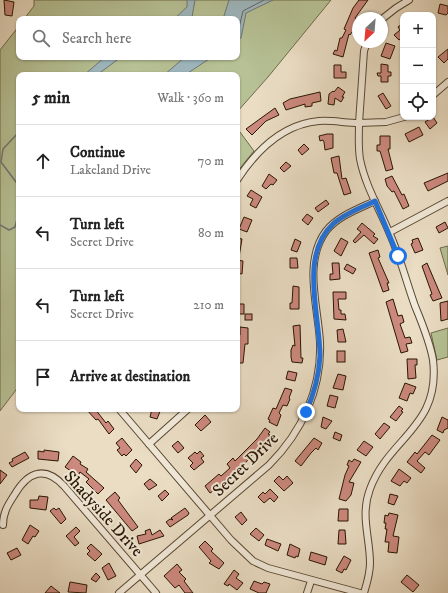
<!DOCTYPE html>
<html lang="en">
<head>
<meta charset="utf-8">
<style>
  :root { --surface:#fff; --page:#f6f6f6; --text:#222; --muted:#767676; --line:#e0e0e0 }
  body { margin:0; font-family:"IM FELL DW Pica",serif; background:var(--page); color:var(--text) }
  .controls { position:absolute; right:12px; top:12px; display:grid; overflow:hidden; border-radius:8px; box-shadow:0 1px 3px #0004 }
  .controls button { width:36px; height:36px; display:grid; place-items:center; padding:0; border:0; border-bottom:1px solid var(--line); background:var(--surface); color:var(--text); font:20px sans-serif }
  .compass { position:absolute; left:352px; top:12px; width:36px; height:36px; border-radius:50%; background:var(--surface); box-shadow:0 1px 3px #0004; rotate:206deg }
  .stop { position:absolute; width:12px; height:12px; margin:-9px; border:3px solid #1a73e8; border-radius:50%; background:#fff }
  .stop.end { background:#1a73e8; border-color:#fff; box-shadow:0 1px 4px #0008 }
  .list { margin:0; padding:0; list-style:none }
  h2 { display:flex; justify-content:space-between; align-items:center; height:52px; margin:0; padding:0 16px; font-size:17px }
  h2 small { font-size:13px; font-weight:400; color:var(--muted) }
  .list li { display:grid; grid-template-columns:26px 1fr auto; gap:12px; align-items:center; box-sizing:border-box; height:72px; padding:0 16px; border-top:1px solid var(--line) }
  .list b { display:block; font-size:15px; white-space:nowrap }
  .list p { margin:0; font-size:13px; white-space:nowrap; color:var(--muted) }
  .list em { font-size:13px; font-style:normal; color:var(--muted) }
  .icon { flex:none; width:22px; height:22px; fill:none; stroke:currentColor; stroke-width:2; stroke-linecap:round; stroke-linejoin:round }
  .map { position:relative; flex:none; width:448px; height:593px; overflow:hidden }
  .search { position:absolute; background:var(--surface); box-shadow:0 1px 3px #0004; left:16px; top:16px; width:224px; height:44px; display:flex; align-items:center; gap:10px; box-sizing:border-box; padding:0 14px; border-radius:8px; color:var(--muted); font-size:15px }
  .panel { position:absolute; background:var(--surface); box-shadow:0 1px 3px #0004; left:16px; top:72px; width:224px; height:340px; border-radius:8px }
  .map>svg:first-child { display:block }
  .green { fill:#b6c195; stroke:#6f6b4a }
  .water { fill:#9eb8c0; stroke:#6f7773 }
  .lines { fill:none; stroke-linecap:round; stroke-linejoin:round }
  .shore { stroke:#636660; stroke-width:1 }
  .stream { stroke:#6f7773; stroke-width:1.5 }
  .building { fill:#cc897e; stroke:#281500 }
  .street-casing { stroke:#584731; stroke-width:8 }
  .street { stroke:#f1e9d9; stroke-width:6 }
  .route { stroke:#1a73e8; stroke-width:5 }
  .labels { text-anchor:middle; stroke-width:4; stroke-linejoin:round; paint-order:stroke }
  .street-label { font-size:17px; fill:#281500; stroke:#f1e9d9 }
</style>
</head>
<body>
<div class="map">
<svg width="448" height="593" viewBox="0 0 448 593">
  <rect width="100%" height="100%" fill="#eaddc4"/>
  <filter id="stains"><feTurbulence type="fractalNoise" baseFrequency=".005" numOctaves="4"/><feColorMatrix values="0 0 0 0 .2 0 0 0 0 .09 0 0 0 0 .02 0 0 0 .5 -.17"/></filter>
  <radialGradient id="worn" r=".72"><stop offset=".6" stop-color="#630" stop-opacity="0"/><stop offset="1" stop-color="#630" stop-opacity=".3"/></radialGradient>
  <!-- green -->
  <g class="green">
    <path d="M34,0H331L268,77L237,112V75H19V386L0,411V50L19,26V57H237V19H24L34,6Z"/>
    <path d="M237,128L254,151L237,172Z"/>
    <path d="M448,246V275L440,248Z"/>
    <path d="M448,328V357L437,360L431,333Z"/>
  </g>
  <!-- water -->
  <g class="water">
    <path d="M187,0H195L192,17L190,19H174L187,7Z"/>
    <path d="M229,0H273L246,13L241,38L237,40V19H223Z"/>
    <path d="M105,57H121L97,75H84Z"/>
    <path d="M185,57H212L185,75H164Z"/>
  </g>
  <g class="lines">
    <!-- shore -->
    <path class="shore" d="M237,36L243,11L264,0"/>
    <!-- stream -->
    <g class="stream">
      <path d="M19,132L3,149L1,162L19,186"/>
      <path d="M0,225L9,230L15,227L19,212"/>
    </g>
  </g>
  <!-- building -->
  <g class="building">
    <path d="M4,0L14,2L12,16L5,15Z"/>
    <path d="M359,0H368L355,18L357,19L354,25L358,27L355,33L352,32L350,35L349,34L343,57L333,54L335,50L337,51L340,38H342L346,30L344,29L353,8Z"/>
    <path d="M440,4L448,6V13L446,15L438,13Z"/>
    <path d="M403,23V37L399,40L394,35L400,30L398,27Z"/>
    <path d="M386,43L395,46L390,59L381,56Z"/>
    <path d="M448,49V59L444,63L438,57Z"/>
    <path d="M381,64L388,65V72H391V76H388V82H381V76H378L377,73H381Z"/>
    <path d="M334,65H341V72H346V78H334Z"/>
    <path d="M338,87L345,92L342,97H344L341,102L335,98L334,105L328,104L329,94L333,91L334,92Z"/>
    <path d="M320,92L321,101L312,103V106L305,107V104L286,110L283,103L290,99Z"/>
    <path d="M383,93L391,106L386,109L378,96Z"/>
    <path d="M275,108L279,115L266,121L252,135L246,129Z"/>
    <path d="M433,117L437,123L430,129L425,122Z"/>
    <path d="M419,127L423,135L409,142L405,134Z"/>
    <path d="M327,134H333V148L325,150L324,142L323,140L320,141L319,136Z"/>
    <path d="M380,136H390V149H388L393,169L386,171L380,151H377V145H380Z"/>
    <path d="M304,144L309,149L302,155L298,150Z"/>
    <path d="M339,156L342,179L346,178L351,193L344,195L337,173H334L331,158Z"/>
    <path d="M286,162L291,166L284,172L280,168Z"/>
    <path d="M448,173V181L428,191L424,183Z"/>
    <path d="M269,174L277,180L273,185L271,184L266,189L262,186Z"/>
    <path d="M392,176L402,195L404,194L409,206L403,209L394,191L392,192L387,186L385,179Z"/>
    <path d="M251,190L262,197L256,208L250,205L253,199L247,196Z"/>
    <path d="M326,200L329,204L318,212L315,208Z"/>
    <path d="M307,214L313,218L308,225L302,220Z"/>
    <path d="M244,217L252,220L247,232L239,229Z"/>
    <path d="M445,222L448,228L439,233L436,227Z"/>
    <path d="M362,223L375,234L373,236L378,239L374,244L364,235L355,243L353,241L361,232L357,229Z"/>
    <path d="M237,238L242,239L239,257L237,256Z"/>
    <path d="M341,238L348,242L341,256L334,251Z"/>
    <path d="M418,238L423,250L415,253L411,244L413,243L412,240Z"/>
    <path d="M295,239L301,242L297,252L291,250Z"/>
    <path d="M378,250L380,257L378,258L389,283H387L389,290L383,292L369,253Z"/>
    <path d="M290,258H297L298,268H290Z"/>
    <path d="M237,260L243,261L242,274L237,273Z"/>
    <path d="M332,263H339L340,279L330,280V274H333Z"/>
    <path d="M427,263L442,298L433,301L430,295L432,294L422,266Z"/>
    <path d="M347,264L356,269L353,274L344,269Z"/>
    <path d="M293,286L299,287V309H290V303H292Z"/>
    <path d="M333,292H346V299H338L339,310H341V314H345L346,320L334,319Z"/>
    <path d="M393,299L398,316L402,315L404,322L400,324L405,338L410,337L412,343L406,344L408,351L401,353L386,302Z"/>
    <path d="M448,301V319L441,321L440,303Z"/>
    <path d="M237,304H244V314H238Z"/>
    <rect x="245" y="314" width="7" height="6"/>
    <path d="M300,325L301,358H303L302,363L292,362L291,357V350L293,345L295,346L293,326Z"/>
    <path d="M240,327L248,328V344H245L243,363H237V335H240Z"/>
    <path d="M343,329L346,342H338L337,330Z"/>
    <rect x="337" y="351" width="8" height="11"/>
    <path d="M407,359H417V365H415L416,378L408,379Z"/>
    <path d="M288,371L297,373L295,381L286,379Z"/>
    <path d="M338,374L346,376L343,390L333,388Z"/>
    <path d="M405,383L416,387L413,394L410,393L407,401L399,398Z"/>
    <path d="M285,388L292,390L289,398L290,399L287,406L283,405L279,413L281,415L277,426L269,422L270,420L268,419L273,408L276,409Z"/>
    <path d="M330,395L338,397L335,408L327,406Z"/>
    <path d="M399,406L403,409L401,411L403,412L396,421L390,417Z"/>
    <path d="M86,409H95L106,423L108,421L114,429L109,434L98,419L96,420Z"/>
    <path d="M152,409H161L157,419L150,417Z"/>
    <path d="M205,415L211,422L201,431L195,425Z"/>
    <path d="M323,417L332,421L326,429L321,427Z"/>
    <path d="M442,417L448,420V428L444,430L443,433L437,430Z"/>
    <path d="M384,423L390,427L380,439L375,434Z"/>
    <path d="M265,428L270,432L268,434L270,435L260,451L255,456L253,454L241,468L231,477L229,475L221,486L210,493L205,486L219,474L221,476L230,468L227,464L233,458L235,461L257,439Z"/>
    <path d="M335,432L342,435L340,441L333,438Z"/>
    <path d="M432,435L440,440L429,455L425,452L417,461L425,468L421,473L407,462L415,452L417,454Z"/>
    <path d="M122,438L132,450L126,456L124,454L122,456L117,450L120,448L116,443Z"/>
    <path d="M314,438L322,443L318,450L316,448L311,453L301,466L295,461Z"/>
    <path d="M178,441L184,448L178,453L172,446Z"/>
    <path d="M364,441L373,447L366,456L357,450Z"/>
    <path d="M44,450L59,452L58,461L38,459V451L44,452Z"/>
    <path d="M200,451L204,456L201,458L204,462L194,470L190,466L193,463L188,458L195,452L197,454Z"/>
    <path d="M25,452L29,458L12,467L9,463L13,461L12,459Z"/>
    <path d="M73,456L81,462L80,464L88,469L86,472L104,488L98,494L86,482L89,479L80,472L78,476L65,467Z"/>
    <path d="M136,459L142,465L136,473L130,466Z"/>
    <path d="M354,459L361,462L349,482L354,483L351,495L346,501L339,499L345,475L349,466L347,465L349,460L352,462Z"/>
    <path d="M399,469L411,478L407,483L404,481L400,486L391,481Z"/>
    <path d="M0,470L7,475L0,484Z"/>
    <path d="M279,476L283,480L287,476L293,483L284,491L274,481Z"/>
    <path d="M150,479L157,485L149,490L144,484Z"/>
    <path d="M270,489L278,497L274,502L270,498L264,503L258,497L263,492L265,494Z"/>
    <path d="M165,490L169,494L162,501L158,496Z"/>
    <path d="M115,492L120,498L118,500L138,527L132,531L106,500Z"/>
    <path d="M390,494L398,496L394,505L388,503Z"/>
    <path d="M39,496L48,497L46,510L30,508V500H38Z"/>
    <path d="M54,508L56,510L59,508L66,519L61,524L50,511Z"/>
    <path d="M185,508L189,513L188,515L170,527L166,522L170,519L173,520L171,518Z"/>
    <path d="M339,509H348V521H338Z"/>
    <path d="M241,512L247,520L242,525L235,517Z"/>
    <path d="M389,513L398,515L393,536L399,537L397,553L388,552L389,542H385L387,529H385L386,523H384L385,515L388,516Z"/>
    <path d="M30,525L39,531L35,537L33,536L28,544L22,540Z"/>
    <path d="M76,527L80,531L74,537L79,543L75,546L66,536Z"/>
    <path d="M256,528L264,535L259,541L250,534Z"/>
    <path d="M150,529L152,535L160,530L164,536L139,544L137,536L146,534L145,531Z"/>
    <path d="M339,530H345L346,544H338Z"/>
    <path d="M267,539L281,544L278,551L265,545Z"/>
    <path d="M205,541L213,549L211,551L224,563L219,569L209,563L211,561L199,547Z"/>
    <path d="M91,544L102,554L95,561L87,554L90,551L87,548Z"/>
    <path d="M290,544L300,549L298,557L296,556L295,558L287,555Z"/>
    <path d="M17,548L21,555L11,560L7,553Z"/>
    <path d="M311,552L327,557L325,565L309,560Z"/>
    <path d="M344,556L351,560L346,570L344,569L342,573L336,570Z"/>
    <path d="M109,563L116,576L108,580L102,568Z"/>
    <path d="M177,564L182,570L179,572L186,579L184,581L193,593H185L179,585L175,588L164,576Z"/>
    <path d="M234,570L239,574L236,578L243,583L237,590L229,584L228,586L224,584Z"/>
    <path d="M96,573L100,577L96,582L91,579Z"/>
    <path d="M407,575L419,585L413,592L401,582Z"/>
    <path d="M254,581L262,584L264,582L270,584L266,593H259L250,589Z"/>
    <path d="M70,582L87,585L86,593L68,592Z"/>
    <path d="M51,586L60,593H45Z"/>
  </g>
  <g class="lines">
    <!-- street casing -->
    <g class="street-casing">
      <g id="street">
        <path d="M382,19L396,8L409,0"/>
        <path d="M367,42L364,51L359,123L386,122L404,117"/>
        <path d="M433,95L448,82"/>
        <path d="M237,180C256,151 283,124 319,121C332,120 346,123 359,123C359,135 358,147 360,159C365,185 379,208 389,232C400,256 406,281 415,306C422,323 430,342 433,360C441,427 389,437 370,489C360,516 370,537 370,563C370,574 367,583 364,593"/>
        <path d="M390,232L448,201"/>
        <path d="M119,409L231,540L253,561L268,568L360,593"/>
        <path d="M149,444L188,409"/>
        <path d="M3,525C3,512 8,505 15,494C28,472 45,465 64,486L156,593"/>
        <path d="M119,593L269,465C302,432 322,389 320,342C318,306 303,262 326,231C338,216 358,209 375,201"/>
        <path d="M307,593L311,581"/>
      </g>
    </g>
    <!-- street -->
    <use href="#street" class="street"/>
  </g>
  <g class="lines">
    <!-- route -->
    <path class="route" d="M306,412C314,394 319,376 320,356C320,316 299,255 333,224C344,214 361,208 375,201L398,256"/>
  </g>
  <g class="labels">
    <!-- street labels -->
    <g class="street-label">
      <text transform="translate(245 464) rotate(-44)" y="6">Secret Drive</text>
      <text transform="translate(104 513) rotate(48)" y="6">Shadyside Drive</text>
    </g>
  </g>
  <rect width="100%" height="100%" filter="url(#stains)"/>
  <rect width="100%" height="100%" fill="url(#worn)"/>
</svg>
<div class="controls">
<button>+</button>
<button>−</button>
<button><svg class="icon" aria-label="locate" viewBox="0 0 24 24"><circle cx="12" cy="12" r="6"/><path d="M12 2v4M12 18v4M2 12h4M18 12h4"/></svg></button>
</div>
<svg class="compass" viewBox="-18 -18 36 36"><path d="M0-13l5 13h-10z" fill="#e53935"/><path d="M0 13l5-13h-10z" fill="#767676"/></svg>
<div class="stop" style="left:398px;top:256px"></div>
<div class="stop end" style="left:306px;top:412px"></div>
<div class="search"><svg class="icon" aria-label="search" viewBox="0 0 24 24"><circle cx="10" cy="10" r="6"/><path d="M15 15l6 6"/></svg>Search here</div>
<section class="panel">
<h2>5 min<small>Walk · 360 m</small></h2>
<ul class="list">
<li><svg class="icon" aria-label="ahead" viewBox="0 0 24 24"><path d="M12 20V5M6 11l6-6 6 6"/></svg><div><b>Continue</b><p>Lakeland Drive</p></div><em>70 m</em></li>
<li><svg class="icon" aria-label="left" viewBox="0 0 24 24"><path d="M17 20v-9H6M10 6l-5 5 5 5"/></svg><div><b>Turn left</b><p>Secret Drive</p></div><em>80 m</em></li>
<li><svg class="icon" aria-label="left" viewBox="0 0 24 24"><path d="M17 20v-9H6M10 6l-5 5 5 5"/></svg><div><b>Turn left</b><p>Secret Drive</p></div><em>210 m</em></li>
<li><svg class="icon" aria-label="arrive" viewBox="0 0 24 24"><path d="M6 21V4h12l-3 4 3 4H6"/></svg><div><b>Arrive at destination</b></div></li>
</ul>
</section>
</div>
</body>
</html>
